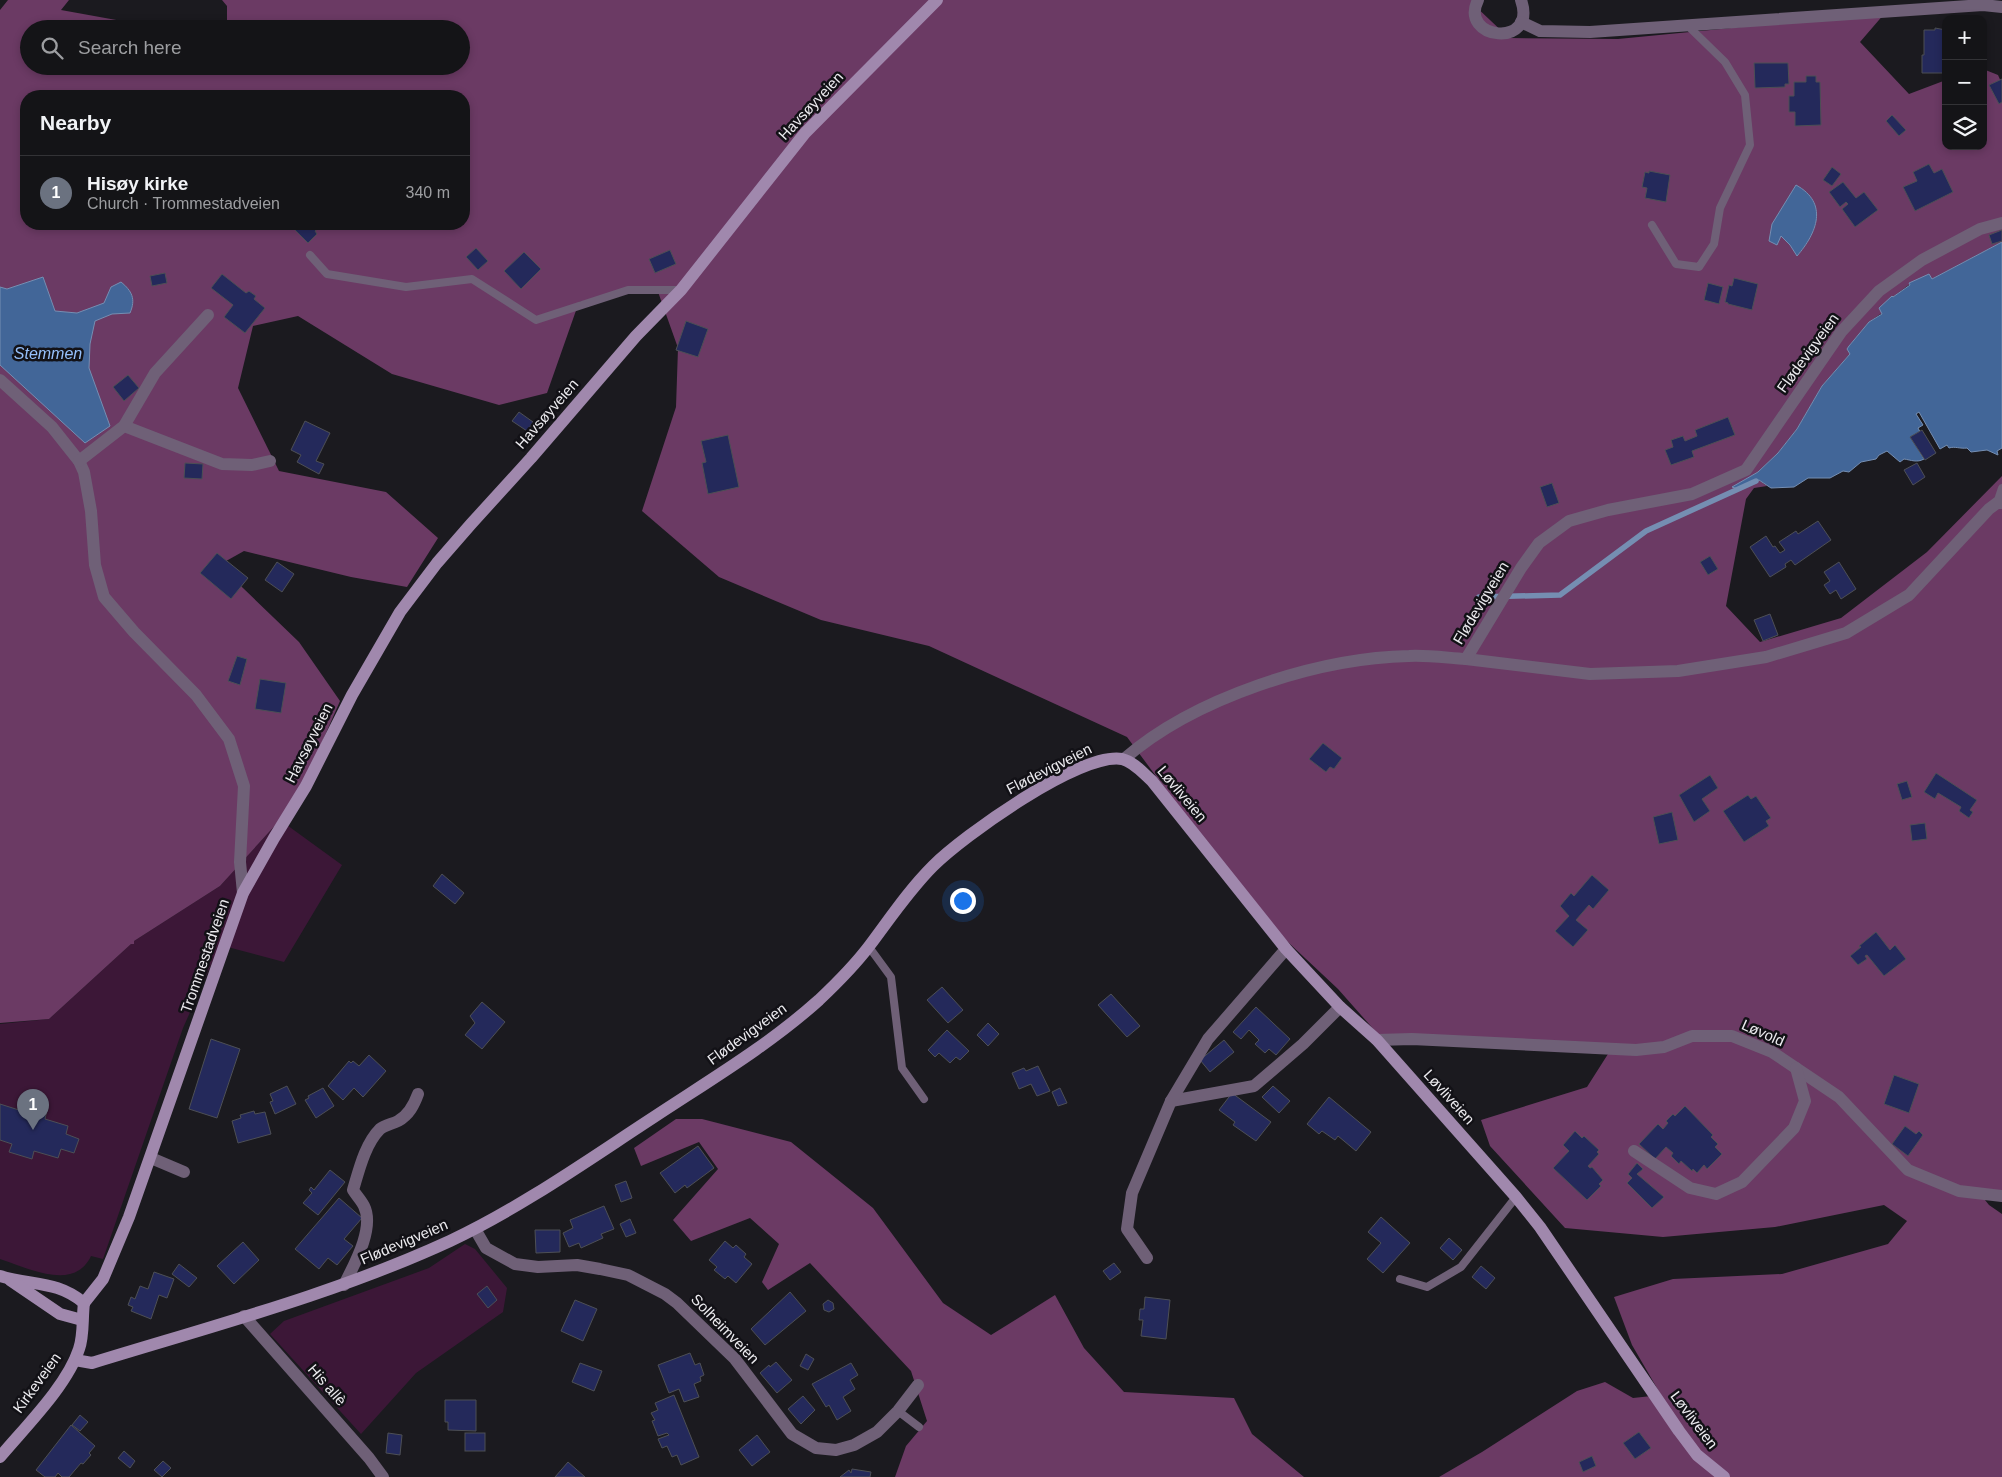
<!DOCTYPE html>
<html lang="en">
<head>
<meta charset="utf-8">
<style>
  :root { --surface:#141417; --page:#1d1d20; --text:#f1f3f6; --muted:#9d9ea1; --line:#333336; --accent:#8c9099 }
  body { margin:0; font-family:Helvetica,sans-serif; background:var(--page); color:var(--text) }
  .controls { position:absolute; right:15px; top:15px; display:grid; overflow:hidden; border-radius:10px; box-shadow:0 2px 8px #0003 }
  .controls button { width:45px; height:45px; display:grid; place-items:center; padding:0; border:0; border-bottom:1px solid var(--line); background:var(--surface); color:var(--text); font:25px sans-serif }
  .you { position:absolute; left:962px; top:900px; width:18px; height:18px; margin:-12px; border:4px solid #fff; border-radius:50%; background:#1a73e8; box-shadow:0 0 0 8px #1a73e833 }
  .badge { display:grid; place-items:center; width:32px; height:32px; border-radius:50%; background:var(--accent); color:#fff; font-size:16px; font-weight:700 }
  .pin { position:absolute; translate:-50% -41px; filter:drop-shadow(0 1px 2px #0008) }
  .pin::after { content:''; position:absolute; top:26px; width:18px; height:15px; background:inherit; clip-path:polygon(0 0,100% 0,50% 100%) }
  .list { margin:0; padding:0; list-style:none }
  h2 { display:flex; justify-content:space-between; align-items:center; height:65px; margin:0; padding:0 20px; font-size:21px }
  h2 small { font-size:16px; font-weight:400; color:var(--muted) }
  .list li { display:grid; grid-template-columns:32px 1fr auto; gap:15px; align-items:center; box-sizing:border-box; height:75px; padding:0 20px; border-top:1px solid var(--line) }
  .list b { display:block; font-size:19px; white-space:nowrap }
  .list p { margin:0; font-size:16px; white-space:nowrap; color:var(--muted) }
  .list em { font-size:16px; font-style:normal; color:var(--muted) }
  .icon { flex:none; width:28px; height:28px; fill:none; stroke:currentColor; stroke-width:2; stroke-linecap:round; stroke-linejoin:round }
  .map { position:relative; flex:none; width:2002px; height:1477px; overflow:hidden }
  .search { position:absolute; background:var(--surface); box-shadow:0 2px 8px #0003; left:20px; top:20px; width:450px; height:55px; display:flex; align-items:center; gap:12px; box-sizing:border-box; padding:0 18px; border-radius:28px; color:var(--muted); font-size:19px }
  .panel { position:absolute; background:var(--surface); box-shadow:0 2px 8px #0003; left:20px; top:90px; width:450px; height:140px; border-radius:20px }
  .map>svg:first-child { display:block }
  .green { fill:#3c1737 }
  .forest { fill:#6b3a64; fill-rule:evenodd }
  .water { fill:#426698; stroke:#758eb2 }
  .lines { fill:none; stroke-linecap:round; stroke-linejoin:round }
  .stream { stroke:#758eb2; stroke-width:5.5 }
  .building { fill:#24295b; stroke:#4d4f55 }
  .service { stroke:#6f6077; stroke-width:8 }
  .minor { stroke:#6f6077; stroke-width:12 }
  .secondary { stroke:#a088ad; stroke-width:12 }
  .labels { text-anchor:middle; stroke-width:5; stroke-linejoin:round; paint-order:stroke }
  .street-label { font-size:15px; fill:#ecebef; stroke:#121116 }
  .water-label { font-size:16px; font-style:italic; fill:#96c0fb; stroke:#121116 }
</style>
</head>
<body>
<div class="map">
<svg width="2002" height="1477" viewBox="0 0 2002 1477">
  <rect width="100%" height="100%" fill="#1b1a1f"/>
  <!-- green -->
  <g class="green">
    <path d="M280,820L342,865L284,962L220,945L183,1028L103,1259L91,1256C74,1292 28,1268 0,1259V1024L49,1019L131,944H134V941L220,886Z"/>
    <path d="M465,1244L475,1249L507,1288L503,1312L416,1373L361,1434L270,1334L284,1321L429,1268Z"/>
  </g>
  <!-- forest -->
  <g class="forest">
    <path d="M8,0H69L61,10L166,29H29V66H461V29H227V6L222,0H1474L1472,3L1509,38L1618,39L1885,13L1860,42L1909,94L1946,80V146H1983V69L1998,75L2002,84V242L1932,279L1909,283L1910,284L1893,297L1882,313L1869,322L1849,346L1850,354L1822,386L1797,429L1778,453L1758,472L1733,487L1738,489L1759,480L1767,486L1754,488L1746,499L1726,606L1760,642L1841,618L1927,552L2002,476V1195H1981L1989,1205L2002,1214V1477H1439L1482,1452L1577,1391L1605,1382L1633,1398L1661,1395L1632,1345L1614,1297L1673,1279L1782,1274L1888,1244L1907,1221L1884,1205L1775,1227L1663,1237L1565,1228L1490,1146L1481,1120L1587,1087L1608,1054L1384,1041L1338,989L1258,914L1127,737L929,646L821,620L719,577L642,511L676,407L678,348L657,289L579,302L547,393L499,405L392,374L298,316L253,326L238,388L279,471L386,492L438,538L407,587L351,577L244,551L219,565L299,642L340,701L302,788L280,820L220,886L134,941V944H131L49,1019L0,1023V10ZM26,96H464V224H26Z"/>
    <path d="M676,1119H702L791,1142L873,1208L943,1303L991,1335L1055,1295L1084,1348L1124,1392L1234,1398L1252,1434L1304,1477H895L906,1446L927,1421L911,1371L810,1263L768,1290L762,1282L779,1244L750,1218L691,1241L673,1220L718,1169L699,1142L641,1166L634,1148Z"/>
  </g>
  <!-- water -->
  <g class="water">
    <path d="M1796,185C1829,203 1817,233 1797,256L1790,245L1781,236L1777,245L1769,241L1772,224Z"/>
    <path d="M2002,242V448L1997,451L1998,455L1987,450L1971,452L1967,448C1960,449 1955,446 1949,448L1947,445L1940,449L1919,412L1916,414L1923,425L1918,428L1920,432L1911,437L1924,459C1917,463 1911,460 1904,459L1900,462L1887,451L1879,455L1876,459L1861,462L1849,472L1843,471L1830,478H1808L1794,487L1771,488L1759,480L1738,489L1732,487L1758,472L1778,453L1797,429L1822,386L1850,354L1847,349L1849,346L1869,322L1882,314L1879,308L1892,296L1893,297L1910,285L1909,283L1929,274L1932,279Z"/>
    <path d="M43,277L55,311L77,313L104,303L111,287L121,282C132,291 136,299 130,313L112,314L95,321L90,344L89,368L110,426L85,443L0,365V287L7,289Z"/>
  </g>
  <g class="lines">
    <!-- stream -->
    <path class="stream" d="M1479,597L1560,595L1646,531L1756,481"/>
  </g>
  <!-- building -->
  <g class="building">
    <path d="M1935,28L1946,30V73H1922V55H1924V30H1935Z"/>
    <path d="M1754,63H1788L1789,84H1785V87L1755,88Z"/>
    <path d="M1806,76H1816V82H1820L1821,125L1795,126V112H1789V96H1794V82H1806Z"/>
    <path d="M2002,79V102L1999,104L1989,85Z"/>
    <path d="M1892,115L1906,130L1899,136L1886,121Z"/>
    <path d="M1929,164L1934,173L1942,169L1953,192L1915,211L1903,187L1917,181L1913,172Z"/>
    <path d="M1832,167L1841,174L1832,186L1823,180Z"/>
    <path d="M1649,171L1670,175L1666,202L1645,198L1647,188L1642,187L1645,172L1649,173Z"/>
    <path d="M1843,182L1856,198L1864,192L1878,210L1855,227L1842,209L1848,204L1846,202L1840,207L1829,192Z"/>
    <path d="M289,224H323L315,231L317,234L308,243Z"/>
    <path d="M2002,230V241L1992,244L1989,235Z"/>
    <path d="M476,248L488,261L478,270L466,257Z"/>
    <path d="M670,250L676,264L655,273L649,259Z"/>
    <path d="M524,252L541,269L521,289L504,271Z"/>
    <path d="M165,273L167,283L152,286L150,276Z"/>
    <path d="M222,274L246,293L249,291L256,296L254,299L265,308L245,333L224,317L233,305L211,288Z"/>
    <path d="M1734,278L1758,284L1752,310L1728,304V303L1725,302L1729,285L1732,286Z"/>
    <path d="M1708,283L1723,287L1719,304L1704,300Z"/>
    <path d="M686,321L708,329L698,357L676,350Z"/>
    <path d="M128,375L139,388L124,401L113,387Z"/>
    <path d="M519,412L533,422L527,431L512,421Z"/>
    <path d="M1728,417L1735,435L1692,451L1694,457L1671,465L1665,450L1673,447L1671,440L1683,436L1685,441L1697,436L1695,430Z"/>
    <path d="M305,421L330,433L316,461L324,464L319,474L297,462L301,455L291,450Z"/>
    <path d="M1922,430L1936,453L1925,460L1910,437Z"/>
    <path d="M728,435L739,487L708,494L702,463L706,462L701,441Z"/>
    <path d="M185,463L203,464L202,479L184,478Z"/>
    <path d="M1917,463L1925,477L1913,485L1904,470Z"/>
    <path d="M1552,483L1559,503L1547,507L1540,487Z"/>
    <path d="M1818,521L1831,540L1795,565L1791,560L1785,564L1786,567L1770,577L1750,547L1766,536L1773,547L1775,546L1780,553L1785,550L1779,542L1796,531L1798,534Z"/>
    <path d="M217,553L248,578L231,599L200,573Z"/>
    <path d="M1710,556L1718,569L1708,575L1700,562Z"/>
    <path d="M277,562L294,574L282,592L265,580Z"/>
    <path d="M1839,562L1856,589L1841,599L1836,590L1830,594L1824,585L1830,581L1824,572Z"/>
    <path d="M1770,614L1778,635L1763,641L1754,620Z"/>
    <path d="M237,656L247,659L240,685L228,681Z"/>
    <path d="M260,679L286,683L281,713L255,709Z"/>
    <path d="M1323,743L1342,758L1334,769L1330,767L1326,772L1309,759Z"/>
    <path d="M1936,773L1977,800L1970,810L1973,812L1969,818L1959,811L1961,807L1938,793L1935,799L1924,792Z"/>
    <path d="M1710,775L1718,788L1702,799L1710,811L1694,822L1679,795Z"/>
    <path d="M1907,781L1912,797L1902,800L1897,784Z"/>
    <path d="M1748,795L1751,799L1756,796L1771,818L1766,821L1769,826L1744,842L1723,811Z"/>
    <path d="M1672,812L1678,840L1659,844L1653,817Z"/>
    <path d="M1925,823L1927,839L1912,841L1910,825Z"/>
    <path d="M442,874L464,893L455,904L433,886Z"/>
    <path d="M1592,875L1609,890L1593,909L1589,905L1576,920L1588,930L1573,947L1555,931L1569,916L1560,906L1571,893L1574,896Z"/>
    <path d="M1876,932L1890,950L1895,945L1906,959L1884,976L1867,955L1865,956L1867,959L1858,965L1850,956L1861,947L1859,946Z"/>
    <path d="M942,987L963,1010L948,1023L927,1000Z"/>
    <path d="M1111,994L1140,1026L1127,1037L1098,1005Z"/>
    <path d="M482,1002L505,1022L482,1049L465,1035L475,1023L470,1016Z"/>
    <path d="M1256,1007L1290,1039L1276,1055L1269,1049L1265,1053L1255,1044L1259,1040L1249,1030L1241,1039L1233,1032Z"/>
    <path d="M988,1023L999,1034L988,1046L977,1035Z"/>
    <path d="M947,1030L969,1051L960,1060L956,1057L950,1063L939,1053L935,1057L928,1050Z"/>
    <path d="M211,1039L240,1049L217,1118L189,1109Z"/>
    <path d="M1224,1040L1234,1052L1210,1072L1200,1060Z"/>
    <path d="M369,1055L386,1071L363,1097L354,1088L343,1100L328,1086L349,1061L351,1063L353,1061L359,1066Z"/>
    <path d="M1038,1066L1050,1091L1037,1096L1031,1084L1019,1089L1012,1073L1024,1068L1026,1071Z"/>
    <path d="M1894,1075L1919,1084L1909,1113L1884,1104Z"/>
    <path d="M287,1086L296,1104L275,1114L270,1102L273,1101L270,1094Z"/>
    <path d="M1273,1086L1290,1101L1279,1113L1262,1097Z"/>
    <path d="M323,1088L334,1106L316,1118L305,1100L309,1098L308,1096Z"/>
    <path d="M1060,1088L1067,1103L1058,1106L1052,1092Z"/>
    <path d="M1232,1093L1271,1122L1256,1141L1233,1125L1235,1122L1219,1110Z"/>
    <path d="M1329,1097L1371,1132L1356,1151L1338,1136L1335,1140L1322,1131L1319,1134L1307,1124Z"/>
    <path d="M25,1103L47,1110L45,1119L68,1126L66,1134L79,1139L74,1153L61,1149L58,1158L34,1151L32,1159L9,1152L12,1144L0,1140V1104L22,1111Z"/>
    <path d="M1685,1106L1713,1135L1711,1137L1718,1144L1715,1147L1722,1154L1707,1169L1704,1165L1697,1173L1693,1169L1692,1171L1681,1161L1679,1164L1671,1156L1673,1153L1666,1147L1655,1159L1639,1144L1658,1124L1663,1129L1668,1123L1666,1121L1673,1114L1675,1116Z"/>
    <path d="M254,1111L255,1114L265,1112L271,1134L238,1143L232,1121L241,1118L240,1115Z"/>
    <path d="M1905,1126L1916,1134L1919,1131L1923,1135L1908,1156L1892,1144Z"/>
    <path d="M1575,1131L1582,1138L1584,1136L1599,1150L1597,1152L1599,1154L1588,1166L1590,1168L1592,1167L1603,1180L1599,1184L1601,1186L1587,1200L1553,1168L1569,1151L1563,1145Z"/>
    <path d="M698,1146L714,1168L687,1188L685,1185L675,1193L660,1173Z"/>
    <path d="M1637,1163L1643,1169L1637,1174L1664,1197L1652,1208L1627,1183L1632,1178L1628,1174Z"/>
    <path d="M330,1170L345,1182L318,1215L303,1203L312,1193L309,1190L311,1187L314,1190Z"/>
    <path d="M626,1181L632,1198L621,1202L615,1185Z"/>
    <path d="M339,1198L362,1218L344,1239L353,1246L337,1265L328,1258L319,1269L295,1249Z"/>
    <path d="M604,1206L614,1229L601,1234L603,1238L581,1248L579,1243L569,1247L563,1233L573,1228L570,1220Z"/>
    <path d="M1381,1217L1410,1243L1383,1273L1367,1259L1381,1243L1368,1232Z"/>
    <path d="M630,1219L636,1233L626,1237L620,1224Z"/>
    <path d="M535,1230H560V1252L536,1253Z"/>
    <path d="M1449,1238L1462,1250L1453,1260L1440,1248Z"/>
    <path d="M725,1241L733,1248L736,1245L746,1254L744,1257L752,1264L736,1283L728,1276L725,1279L714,1270L717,1267L709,1260Z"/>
    <path d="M243,1242L259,1260L234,1284L217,1266Z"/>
    <path d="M1114,1263L1121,1272L1110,1280L1103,1271Z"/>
    <path d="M179,1264L197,1278L189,1287L172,1274Z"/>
    <path d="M1481,1266L1495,1278L1486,1289L1472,1277Z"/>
    <path d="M154,1272L174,1279L167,1298L159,1295L151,1319L131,1311L133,1307L128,1305L131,1297L135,1299L140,1286L148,1289Z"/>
    <path d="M487,1286L497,1300L488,1308L477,1294Z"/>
    <path d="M790,1292L806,1311L765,1345L751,1329Z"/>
    <path d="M1145,1297L1170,1300L1166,1339L1141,1336L1143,1320H1139L1140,1309H1144Z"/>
    <path d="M575,1300L597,1309L583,1341L561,1331Z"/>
    <path d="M828,1300L833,1303L834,1309L829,1312L824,1310L823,1304Z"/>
    <path d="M690,1353L695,1365L700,1363L704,1375L700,1377L701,1381L694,1384L699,1397L684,1402L679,1389L669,1393L658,1365Z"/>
    <path d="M806,1354L814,1359L808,1370L800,1366Z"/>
    <path d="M776,1362L792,1380L777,1393L760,1373L769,1365L770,1367Z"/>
    <path d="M580,1363L602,1371L594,1391L572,1382Z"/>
    <path d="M851,1363L858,1375L850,1380L855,1389L843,1397L851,1411L837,1420L829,1405L826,1407L812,1384Z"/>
    <path d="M674,1395L699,1457L681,1465L677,1455L672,1457L667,1446L662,1448L658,1439L669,1435L667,1433L658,1436L652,1421L655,1420L651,1413L658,1410L655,1403Z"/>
    <path d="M803,1396L815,1410L801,1424L788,1409Z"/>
    <path d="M445,1400H476V1431L448,1430V1422H445Z"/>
    <path d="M80,1415L88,1422L80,1431L72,1425Z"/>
    <path d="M71,1425L95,1446L89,1453L91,1455L83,1464L81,1463L69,1477H62L58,1473L55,1477H45L36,1470Z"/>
    <path d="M1639,1432L1651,1448L1635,1459L1623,1443Z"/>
    <path d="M388,1433L402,1435L400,1455L386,1453Z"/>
    <rect x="465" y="1433" width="20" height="18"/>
    <path d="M757,1435L770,1452L752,1466L739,1450Z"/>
    <path d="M124,1451L135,1461L130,1468L118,1458Z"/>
    <path d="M1592,1456L1596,1466L1583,1472L1579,1462Z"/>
    <path d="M163,1461L171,1468L162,1477L154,1470Z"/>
    <path d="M568,1462L585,1477H555Z"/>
    <path d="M852,1469L871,1472L870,1477H840L849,1470L851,1473Z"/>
  </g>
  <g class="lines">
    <!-- service -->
    <g class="service">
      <path d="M1652,225L1676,264L1699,267L1714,244L1720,208L1750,145L1745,95L1725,62L1688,26"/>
      <path d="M310,255L327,274L406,287L472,279L536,320L628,290H681"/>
      <path d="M1997,503L2002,488"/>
      <path d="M869,947L891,977L902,1068L924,1099"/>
      <path d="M1400,1279L1427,1287L1461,1267L1516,1197"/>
      <path d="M898,1411L919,1427"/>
    </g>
    <!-- minor -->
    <g class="minor">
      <path d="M1478,0C1458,40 1538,49 1521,0"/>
      <path d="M1521,22L1540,31L1590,32L1983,5L2002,7"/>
      <path d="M0,380L52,427L79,461L84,472L91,511L95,565L104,597L134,632L196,695L229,739L244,786L240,862L243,893"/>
      <path d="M124,426L222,464L252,465L270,461"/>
      <path d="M79,461L124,426L155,373L208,315"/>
      <path d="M1466,659L1590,674L1678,671L1766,657L1846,633L1909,595L1989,509L1997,503H2002"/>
      <path d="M1124,759C1194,698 1317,658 1409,656C1428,655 1448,658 1466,659L1521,568L1539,543L1569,521L1608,510L1692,494L1746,470L1841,332L1879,291L1922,260L1980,229L2002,223"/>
      <path d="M1377,1040L1412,1039L1636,1050L1664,1047L1692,1036H1732L1772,1052L1839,1097L1908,1170L1959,1191L2002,1196"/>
      <path d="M1171,1101L1254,1086L1303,1044L1340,1007"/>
      <path d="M1634,1151L1690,1188L1716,1194L1742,1182L1794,1128L1805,1101L1796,1068"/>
      <path d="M151,1158L184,1172"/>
      <path d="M475,1229L486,1248L515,1264L538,1267L577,1265L600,1269L628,1275L665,1294L677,1303L735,1359L792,1434L816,1448L836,1450L854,1445L877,1432L898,1411L918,1385"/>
      <path d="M1147,1258L1127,1229L1132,1193L1171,1101L1208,1039L1286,949"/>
      <path d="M344,1285C354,1265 375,1228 364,1206C361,1200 356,1195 353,1190C359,1170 365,1144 380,1129C385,1125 392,1124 398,1121C409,1115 414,1105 418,1094"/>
      <path d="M244,1316L369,1458L383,1477"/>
    </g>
    <!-- secondary -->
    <g class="secondary">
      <path d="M0,1276C31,1286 57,1280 84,1303"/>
      <path d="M10,1280L60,1314L82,1320"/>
      <path d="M84,1303L103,1279L129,1217L243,893L274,838L306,786L352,695L400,612L437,563L471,524L531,458L636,336L681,290L805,133L937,0"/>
      <path d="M75,1360L92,1363C212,1326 335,1294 450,1241C522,1207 588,1160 654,1117C710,1080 769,1045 819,1000C837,983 855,965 870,945C891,917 909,890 933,866C963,836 1080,752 1122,759C1134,762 1143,773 1152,781L1286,949L1340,1007L1377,1040L1516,1197L1540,1227L1679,1431L1697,1455L1724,1477"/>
      <path d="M0,1457C25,1427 67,1386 79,1349C84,1335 82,1318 84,1303"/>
    </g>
  </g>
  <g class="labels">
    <!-- street labels -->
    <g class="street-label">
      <text transform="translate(811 106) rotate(-47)" y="5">Havsøyveien</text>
      <text transform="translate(1808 353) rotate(-54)" y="5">Flødevigveien</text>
      <text transform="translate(547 414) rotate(-49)" y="5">Havsøyveien</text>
      <text transform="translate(1481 603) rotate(-59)" y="5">Flødevigveien</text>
      <text transform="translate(309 743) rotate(-63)" y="5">Havsøyveien</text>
      <text transform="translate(1049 769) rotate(-27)" y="5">Flødevigveien</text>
      <text transform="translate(1182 794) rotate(50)" y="5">Løvliveien</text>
      <text transform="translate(205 956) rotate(-71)" y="5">Trommestadveien</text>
      <text transform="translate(1763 1033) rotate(24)" y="5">Løvold</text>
      <text transform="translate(747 1034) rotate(-36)" y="5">Flødevigveien</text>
      <text transform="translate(1449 1097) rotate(48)" y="5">Løvliveien</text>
      <text transform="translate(404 1242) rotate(-23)" y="5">Flødevigveien</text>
      <text transform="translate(725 1329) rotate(46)" y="5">Solheimveien</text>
      <text transform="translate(37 1383) rotate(-54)" y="5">Kirkeveien</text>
      <text transform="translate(327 1385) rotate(49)" y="5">His allè</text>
      <text transform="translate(1694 1420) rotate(53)" y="5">Løvliveien</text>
    </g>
    <!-- water labels -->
    <g class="water-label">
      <text x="48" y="359">Stemmen</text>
    </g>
  </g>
</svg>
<div class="controls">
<button>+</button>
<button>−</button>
<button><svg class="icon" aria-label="layers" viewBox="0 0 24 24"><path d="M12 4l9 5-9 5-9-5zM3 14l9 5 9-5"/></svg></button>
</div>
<div class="you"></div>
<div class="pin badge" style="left:33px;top:1130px;background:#6b7280">1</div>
<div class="search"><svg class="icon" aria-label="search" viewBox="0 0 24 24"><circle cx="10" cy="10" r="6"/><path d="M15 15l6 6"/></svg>Search here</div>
<section class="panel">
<h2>Nearby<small></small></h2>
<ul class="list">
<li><span class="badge" style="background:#6b7280">1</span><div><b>Hisøy kirke</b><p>Church · Trommestadveien</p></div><em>340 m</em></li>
</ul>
</section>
</div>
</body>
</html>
